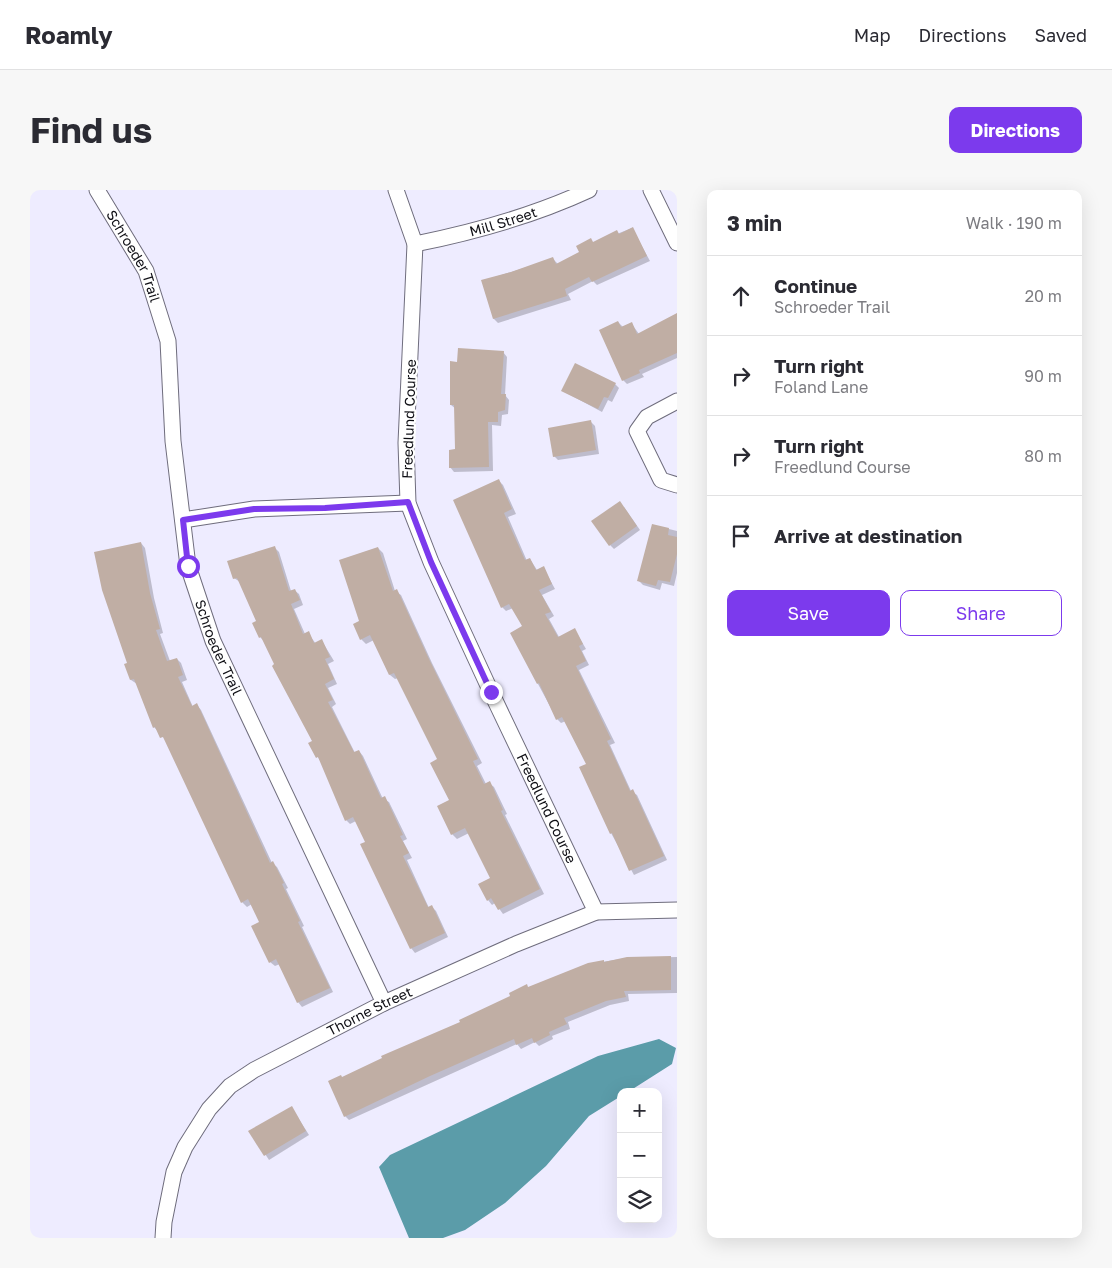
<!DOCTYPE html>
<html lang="en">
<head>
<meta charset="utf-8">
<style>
  :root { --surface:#fff; --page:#f7f7f7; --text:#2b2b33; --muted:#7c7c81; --line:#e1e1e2; --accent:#7c3aed }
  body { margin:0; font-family:"Golos Text",sans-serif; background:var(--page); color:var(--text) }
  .controls { position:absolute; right:15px; bottom:15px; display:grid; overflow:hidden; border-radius:10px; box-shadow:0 5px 20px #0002 }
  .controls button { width:45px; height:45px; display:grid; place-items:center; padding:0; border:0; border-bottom:1px solid var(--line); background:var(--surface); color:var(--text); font:25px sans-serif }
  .stop { position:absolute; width:15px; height:15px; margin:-11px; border:4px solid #7c3aed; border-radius:50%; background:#fff }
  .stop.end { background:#7c3aed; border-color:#fff; box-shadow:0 1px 5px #0008 }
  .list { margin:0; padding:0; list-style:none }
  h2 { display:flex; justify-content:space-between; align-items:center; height:65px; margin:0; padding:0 20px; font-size:21px }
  h2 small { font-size:16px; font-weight:400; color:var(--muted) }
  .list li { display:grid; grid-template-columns:32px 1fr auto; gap:15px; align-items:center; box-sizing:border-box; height:80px; padding:0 20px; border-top:1px solid var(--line) }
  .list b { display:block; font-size:19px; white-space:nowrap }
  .list p { margin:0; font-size:16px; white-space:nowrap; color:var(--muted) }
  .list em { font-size:16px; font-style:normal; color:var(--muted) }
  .actions { display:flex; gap:10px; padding:15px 20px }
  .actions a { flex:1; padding:11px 0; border:1px solid var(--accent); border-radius:10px; text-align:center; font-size:18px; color:var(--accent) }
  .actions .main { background:var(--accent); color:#fff }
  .icon { flex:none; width:28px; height:28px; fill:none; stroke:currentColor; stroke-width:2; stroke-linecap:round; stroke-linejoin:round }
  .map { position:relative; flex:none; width:647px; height:1048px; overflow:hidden; border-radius:10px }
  header { display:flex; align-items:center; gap:30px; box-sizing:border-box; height:70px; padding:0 25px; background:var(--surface); border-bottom:1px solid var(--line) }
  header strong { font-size:24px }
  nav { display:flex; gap:28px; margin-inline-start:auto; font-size:18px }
  .intro { display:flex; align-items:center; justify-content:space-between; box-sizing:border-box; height:120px; padding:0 30px }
  h1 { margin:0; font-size:35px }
  .button { padding:12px 22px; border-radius:10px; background:var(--accent); color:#fff; font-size:18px; font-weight:700 }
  main { display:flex; gap:30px; padding:0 30px }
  aside { flex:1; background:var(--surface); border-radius:10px; box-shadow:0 5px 20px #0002 }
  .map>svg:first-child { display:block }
  .water { fill:#5b9ca9 }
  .shadow { fill:#0003 }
  .building { fill:#c0aea4 }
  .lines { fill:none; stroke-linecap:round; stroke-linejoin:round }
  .street-casing { stroke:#6f6d7d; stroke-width:17 }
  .street { stroke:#fff; stroke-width:15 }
  .route { stroke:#7c3aed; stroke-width:6 }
  .labels { text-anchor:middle; stroke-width:4.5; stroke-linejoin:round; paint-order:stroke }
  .street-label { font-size:14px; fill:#0e0e14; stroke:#fff }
</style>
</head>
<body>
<header>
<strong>Roamly</strong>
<nav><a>Map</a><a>Directions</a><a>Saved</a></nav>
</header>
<div class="intro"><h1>Find us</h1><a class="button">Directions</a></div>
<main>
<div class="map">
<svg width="647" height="1048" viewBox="0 0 647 1048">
  <rect width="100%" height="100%" fill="#eeecff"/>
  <!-- water -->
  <path class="water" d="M629,849L646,858L642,874L598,902H591V906L559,926L516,976L475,1013L435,1040L413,1048H379L349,977L360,965L568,866Z"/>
  <!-- shadow -->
  <g class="shadow">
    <path d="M602,38L620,71L567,95L563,91L538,104L541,110L468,133L464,129L452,91L523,69L528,74L551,63L564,53Z"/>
    <path d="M647,129V168L612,184L614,187L597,194L593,190L588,132L593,137L601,133L609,144Z"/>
    <path d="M473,162L477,167L475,205L479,210L478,224L472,225L471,236L462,235L463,281L424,282L420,277L426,261V219L421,215L428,173Z"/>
    <path d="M585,194L589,198L582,212L578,210L572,222L533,201Z"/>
    <path d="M561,232L565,236L569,264L528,270L524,266Z"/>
    <path d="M469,291L473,295L486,324L478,327L497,371L500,369L507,380L513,377L525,399L512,405L524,426L519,429L529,447L545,440L556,459L552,461L559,475L549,480L585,553L580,555L601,601L607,605L637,670L604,685L581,643L558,575L536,531L531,533L527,529L508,494L493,437L483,418L476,421L472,417Z"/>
    <path d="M594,317L610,340L584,359L580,355Z"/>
    <path d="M623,335L647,341V383L644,396L632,393L630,400L613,395L609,391Z"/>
    <path d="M111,353L115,358L124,408L133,443L130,444L140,471L147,469L151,473L157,490L152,492L163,517L167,515L171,520L242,673L247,677L258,698L256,699L274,736L272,737L303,802L272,817L268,812L250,774L245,776L240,772L231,732L222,714L217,717L212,712L137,551L124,537L107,494L101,490L99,474Z"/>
    <path d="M245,358L249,362L261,401L264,400L269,404L273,415L264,419L275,444L278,443L286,454L292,451L304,471L298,474L307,494L298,498L306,514L302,517L325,563L329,561L333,566L353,609L359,612L377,649L373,651L382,668L377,670L399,718L402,717L406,721L418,747L385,763L381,758L336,652L326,631L320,634L316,630L291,572L280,554L283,552L235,452L230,447L227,432L210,392L204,388Z"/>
    <path d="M348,358L353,363L365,401L371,405L402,473L452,573L447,576L456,594L459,593L464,597L477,624L475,625L514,704L473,724L465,713L462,715L458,710L461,689L439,643L427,649L422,644L421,611L409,570L368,488L365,489L360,485L344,450L336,454L331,449L330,432Z"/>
    <path d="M647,767V803L598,804L599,811L580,815L538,832L540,839L522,846L523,849L509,856L505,852L491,859L487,854L319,930L315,926L313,888L431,833L499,798L559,774L597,768Z"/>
    <path d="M262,918L279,945L239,970L220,941Z"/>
  </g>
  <!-- building -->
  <g class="building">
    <path d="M603,37L617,66L562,92L559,87L535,99L537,106L463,129L451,90L481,82L523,67L526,74L549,62L546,56L561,48L563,52L587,40L589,44Z"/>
    <path d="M647,123V163L609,180L610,183L592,191L569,140L588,131L591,137L602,132L607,144Z"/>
    <path d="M428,158L474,161L471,204H476L475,220L468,222V232H458L459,277L419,278V260L425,259L424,215H420V171L427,172Z"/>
    <path d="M545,173L586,193L578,208L574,207L568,219L531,201Z"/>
    <path d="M561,230L566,260L523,267L518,238Z"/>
    <path d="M469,289L482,319L474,323L495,370L500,368L506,380L514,376L522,394L509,400L521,422L515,424L528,447L545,438L553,454L549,456L556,471L546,476L581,549L577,551L600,601L603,599L634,666L599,681L582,643L580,644L549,577L556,574L532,527L526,530L509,493L507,494L480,443L492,436L479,414L471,418L423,310Z"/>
    <path d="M590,311L607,336L579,356L561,331Z"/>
    <path d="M622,334L639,338L638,345L647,347V364L640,392L628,390L626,396L607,391Z"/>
    <path d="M111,352L120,403L130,439L126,440L137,471L147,468L153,485L148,487L162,516L167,513L240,673L243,671L254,693L252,694L270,731L268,732L300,798L267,813L246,769L239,773L221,736L229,732L218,709L211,713L133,547L130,548L125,537L123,538L104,489L100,490L94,474L97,473L72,400L64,362Z"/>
    <path d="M245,356L259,401L265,399L270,410L261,414L273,444L279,441L284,453L292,449L300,467L295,469L304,489L295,494L303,510L298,512L324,562L329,560L351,608L355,606L373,645L370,646L379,663L373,666L398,717L402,715L415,743L380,759L330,654L335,652L323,627L315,631L288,567L286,568L278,553L282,551L242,476L244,474L231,447L229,448L222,433L226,431L207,388L203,389L197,371Z"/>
    <path d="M348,357L363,401L367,399L398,467L448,569L443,571L454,594L460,591L473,620L471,621L510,699L468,720L461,708L457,711L448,694L460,688L435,638L421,645L407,616L419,610L400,573L407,569L364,483L359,485L340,445L330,450L323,434L329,431L309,370Z"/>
    <path d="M641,766V800L594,801L596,807L576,811L534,828L537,834L519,842L520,845L504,853L502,848L486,855L484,849L400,886L314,927L298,891L311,885L312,887L352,868L351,866L430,832L429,830L480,806L479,803L497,794L498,797L558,773L574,770V772L597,767Z"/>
    <path d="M262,916L276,941L234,966L218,941Z"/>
  </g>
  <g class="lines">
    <!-- street casing -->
    <g class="street-casing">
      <g id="street">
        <path id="s1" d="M67,0L116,81L138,151L143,251L158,376L183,451L354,813"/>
        <path id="s2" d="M366,0L385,54L376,253L378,313L401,372L461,502L566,722"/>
        <path d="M621,0L647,53"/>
        <path id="s3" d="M385,54C445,42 503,26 559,0"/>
        <path d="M647,211L617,227L607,241L631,290L647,295"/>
        <path d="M153,330L224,319L378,313"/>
        <path id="s4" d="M133,1048L134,1032L144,982L155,957L179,919L200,896L224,880L354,813L486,754L566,722L647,720"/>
      </g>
    </g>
    <!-- street -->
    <use href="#street" class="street"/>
  </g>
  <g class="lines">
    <!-- route -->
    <path class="route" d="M158,376L153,330L224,319L295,318L378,312L401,372L461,502"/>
  </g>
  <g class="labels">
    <!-- street labels -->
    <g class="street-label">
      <text dy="5" stroke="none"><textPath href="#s3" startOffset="91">Mill Street</textPath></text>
      <text dy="5" stroke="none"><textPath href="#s1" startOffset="76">Schroeder Trail</textPath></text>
      <text transform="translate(379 229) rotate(-88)" y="5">Freedlund Course</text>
      <text dy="5" stroke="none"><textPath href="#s1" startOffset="481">Schroeder Trail</textPath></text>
      <text dy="5" stroke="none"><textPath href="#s2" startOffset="652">Freedlund Course</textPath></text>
      <text dy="5" stroke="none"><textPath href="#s4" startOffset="329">Thorne Street</textPath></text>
    </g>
  </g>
</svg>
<div class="controls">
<button>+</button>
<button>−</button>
<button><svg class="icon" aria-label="layers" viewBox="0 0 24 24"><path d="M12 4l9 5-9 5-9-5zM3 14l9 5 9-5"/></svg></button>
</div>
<div class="stop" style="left:158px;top:376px"></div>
<div class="stop end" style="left:461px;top:502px"></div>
</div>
<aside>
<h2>3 min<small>Walk · 190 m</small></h2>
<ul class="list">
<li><svg class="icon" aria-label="ahead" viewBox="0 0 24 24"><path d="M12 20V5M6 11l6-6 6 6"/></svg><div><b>Continue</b><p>Schroeder Trail</p></div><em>20 m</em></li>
<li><svg class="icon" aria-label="right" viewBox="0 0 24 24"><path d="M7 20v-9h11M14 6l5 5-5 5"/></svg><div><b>Turn right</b><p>Foland Lane</p></div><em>90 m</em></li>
<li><svg class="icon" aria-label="right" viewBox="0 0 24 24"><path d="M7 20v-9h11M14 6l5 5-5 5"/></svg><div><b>Turn right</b><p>Freedlund Course</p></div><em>80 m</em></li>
<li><svg class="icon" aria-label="arrive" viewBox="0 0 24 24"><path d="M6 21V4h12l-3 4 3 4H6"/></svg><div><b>Arrive at destination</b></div></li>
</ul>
<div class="actions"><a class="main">Save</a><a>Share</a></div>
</aside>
</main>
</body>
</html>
